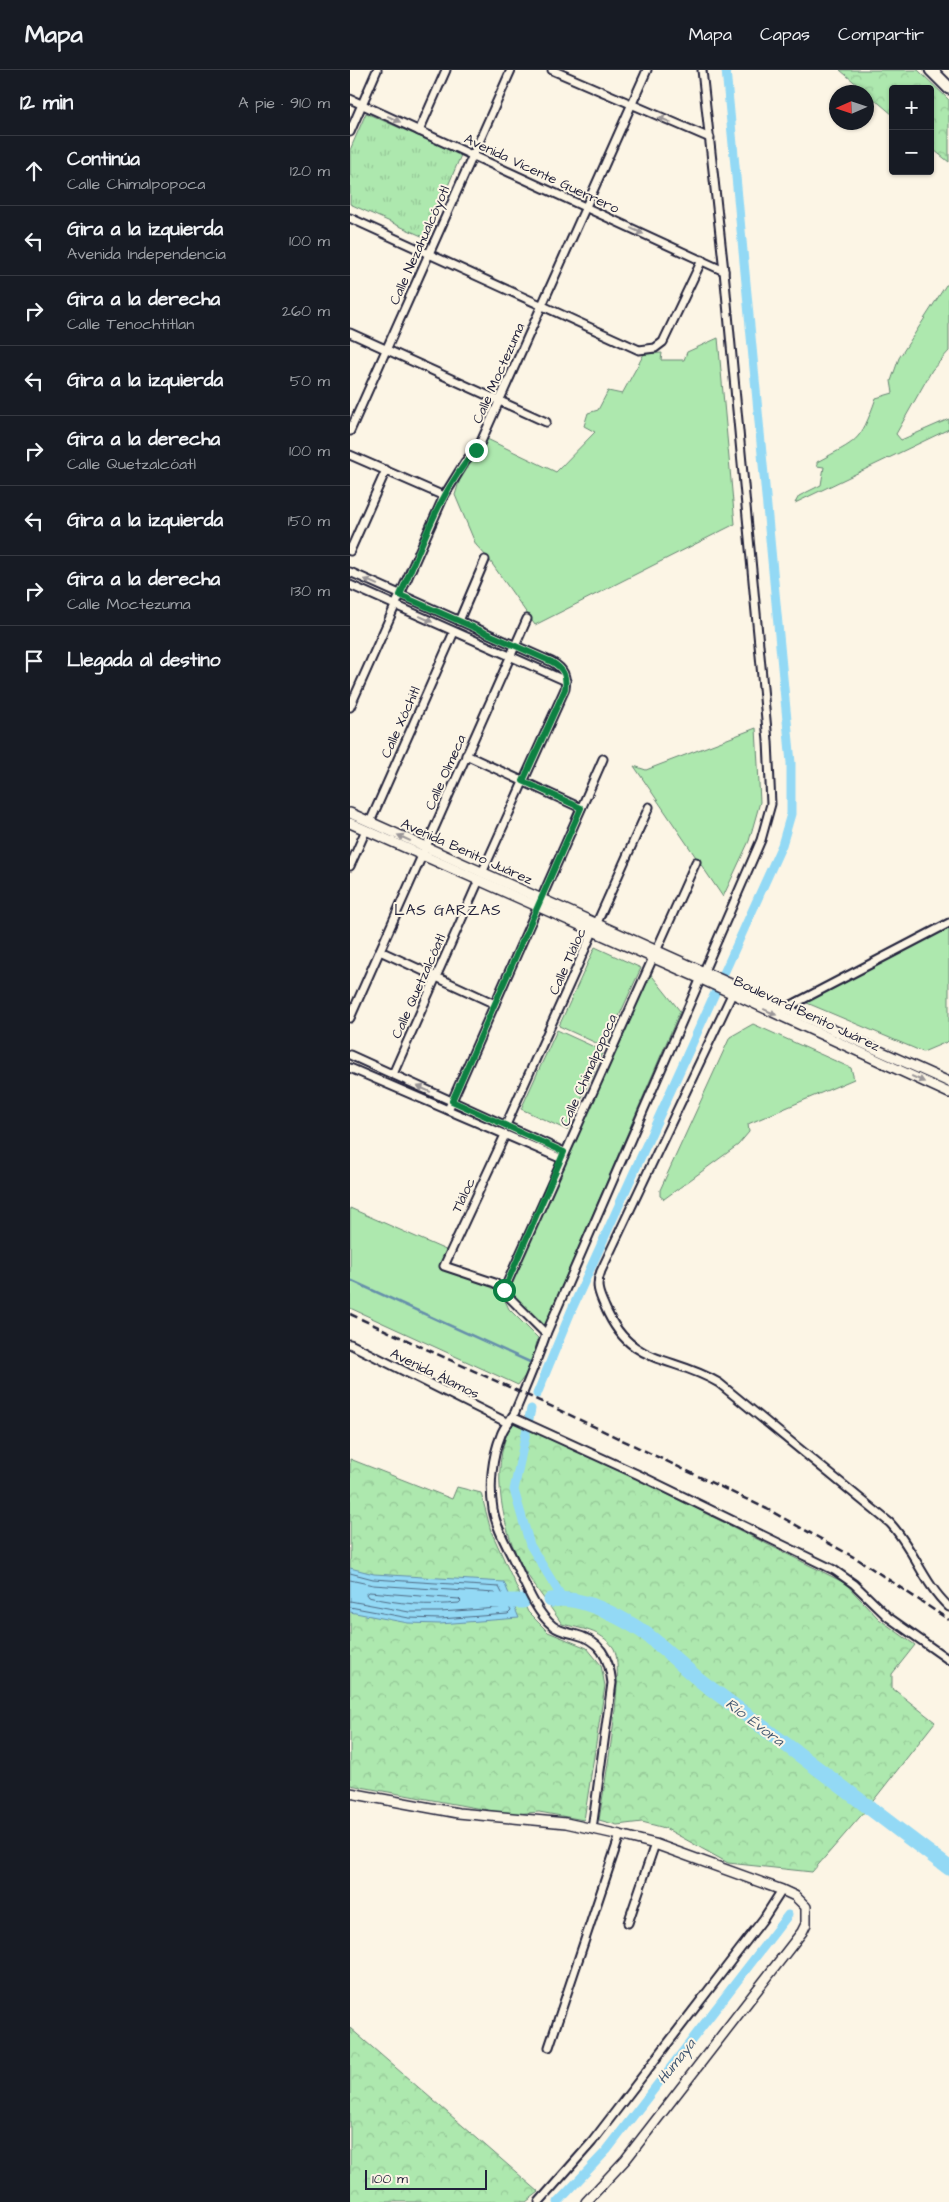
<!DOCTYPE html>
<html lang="es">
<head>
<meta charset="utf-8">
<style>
  :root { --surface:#171b24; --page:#242831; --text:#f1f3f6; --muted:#9ea1a6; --line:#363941 }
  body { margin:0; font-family:"Architects Daughter",sans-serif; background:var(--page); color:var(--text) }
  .controls { position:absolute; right:15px; top:15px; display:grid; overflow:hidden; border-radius:5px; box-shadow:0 1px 4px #0004 }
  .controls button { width:45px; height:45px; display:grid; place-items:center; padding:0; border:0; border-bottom:1px solid var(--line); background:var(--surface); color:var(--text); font:25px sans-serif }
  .compass { position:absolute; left:479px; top:15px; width:45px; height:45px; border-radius:50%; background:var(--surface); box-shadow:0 1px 4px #0004; rotate:267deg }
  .scale { position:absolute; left:15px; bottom:12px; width:122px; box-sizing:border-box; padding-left:5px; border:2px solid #22223b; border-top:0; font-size:14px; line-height:18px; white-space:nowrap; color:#22223b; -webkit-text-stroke:4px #fcf5e5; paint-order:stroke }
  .stop { position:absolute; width:15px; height:15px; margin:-11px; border:4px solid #0b8043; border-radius:50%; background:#fff }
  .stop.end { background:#0b8043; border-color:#fff; box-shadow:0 1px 5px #0008 }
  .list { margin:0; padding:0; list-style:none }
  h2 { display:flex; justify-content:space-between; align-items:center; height:65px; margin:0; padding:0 20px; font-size:21px }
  h2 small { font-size:16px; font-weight:400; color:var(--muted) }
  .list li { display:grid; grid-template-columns:32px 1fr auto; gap:15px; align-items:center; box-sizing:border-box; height:70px; padding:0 20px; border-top:1px solid var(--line) }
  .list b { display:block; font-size:19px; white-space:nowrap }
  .list p { margin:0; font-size:16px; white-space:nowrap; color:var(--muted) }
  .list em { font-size:16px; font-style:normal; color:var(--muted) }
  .icon { flex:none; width:28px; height:28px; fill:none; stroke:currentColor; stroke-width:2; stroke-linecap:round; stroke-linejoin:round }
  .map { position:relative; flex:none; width:599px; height:2132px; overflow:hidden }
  header { display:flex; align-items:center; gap:30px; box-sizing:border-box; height:70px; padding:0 25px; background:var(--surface); border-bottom:1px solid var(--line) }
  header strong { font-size:24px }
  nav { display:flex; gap:28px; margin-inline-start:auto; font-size:18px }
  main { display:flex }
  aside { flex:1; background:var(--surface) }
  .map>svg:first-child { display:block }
  .green { fill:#ade8ae; stroke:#688574 }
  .forest { fill:url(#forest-crowns); stroke:#688574 }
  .park { fill:url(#park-tufts); stroke:#688574 }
  .water { fill:#93d9f5; stroke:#6690ab }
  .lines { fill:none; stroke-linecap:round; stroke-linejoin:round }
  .shore { stroke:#4f6b85; stroke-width:1 }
  .stream { stroke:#6690ab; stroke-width:2.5 }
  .canal { stroke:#93d9f5; stroke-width:9 }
  .river { stroke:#93d9f5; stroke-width:15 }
  .minor-casing { stroke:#22223b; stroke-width:11 }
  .tertiary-casing { stroke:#22223b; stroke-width:12 }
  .primary-casing { stroke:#22223b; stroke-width:15 }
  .minor { stroke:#fcf5e5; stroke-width:7 }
  .tertiary { stroke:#fcf5e5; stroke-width:9 }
  .primary { stroke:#fcf5e5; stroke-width:11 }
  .rail { stroke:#22223b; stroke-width:2.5; stroke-dasharray:8 4; stroke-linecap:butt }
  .oneway { fill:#9a9698 }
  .route { stroke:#0b8043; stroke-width:6 }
  .labels { text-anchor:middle; stroke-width:4; stroke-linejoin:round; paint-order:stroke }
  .street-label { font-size:14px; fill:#22223b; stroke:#fcf5e5 }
  .neighbourhood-label { font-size:15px; letter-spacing:1px; fill:#22223b; stroke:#fcf5e5 }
  .water-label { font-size:15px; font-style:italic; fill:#445973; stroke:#fcf5e5 }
</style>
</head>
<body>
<header>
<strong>Mapa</strong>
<nav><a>Mapa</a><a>Capas</a><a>Compartir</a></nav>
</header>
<main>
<aside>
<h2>12 min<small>A pie · 910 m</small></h2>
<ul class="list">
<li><svg class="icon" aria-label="ahead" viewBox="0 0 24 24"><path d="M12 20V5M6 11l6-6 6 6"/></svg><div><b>Continúa</b><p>Calle Chimalpopoca</p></div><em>120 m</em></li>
<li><svg class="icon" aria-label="left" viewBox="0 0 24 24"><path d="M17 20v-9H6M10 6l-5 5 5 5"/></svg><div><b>Gira a la izquierda</b><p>Avenida Independencia</p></div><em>100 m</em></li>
<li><svg class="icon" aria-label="right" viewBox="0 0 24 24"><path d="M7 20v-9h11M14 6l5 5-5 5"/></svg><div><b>Gira a la derecha</b><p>Calle Tenochtitlan</p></div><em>260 m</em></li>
<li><svg class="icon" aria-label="left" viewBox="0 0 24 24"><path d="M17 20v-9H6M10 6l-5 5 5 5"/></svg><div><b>Gira a la izquierda</b></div><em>50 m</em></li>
<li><svg class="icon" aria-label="right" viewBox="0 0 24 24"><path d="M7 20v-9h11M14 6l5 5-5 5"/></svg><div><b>Gira a la derecha</b><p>Calle Quetzalcóatl</p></div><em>100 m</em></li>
<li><svg class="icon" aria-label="left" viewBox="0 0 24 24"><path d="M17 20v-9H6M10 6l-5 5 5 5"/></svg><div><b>Gira a la izquierda</b></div><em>150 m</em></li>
<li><svg class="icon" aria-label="right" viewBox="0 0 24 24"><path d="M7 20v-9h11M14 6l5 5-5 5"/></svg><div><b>Gira a la derecha</b><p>Calle Moctezuma</p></div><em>130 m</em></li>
<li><svg class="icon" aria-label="arrive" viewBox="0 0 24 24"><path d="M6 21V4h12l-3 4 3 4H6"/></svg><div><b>Llegada al destino</b></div></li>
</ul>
</aside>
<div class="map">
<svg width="599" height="2132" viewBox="0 0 599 2132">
  <defs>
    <pattern id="forest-crowns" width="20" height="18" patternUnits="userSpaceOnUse" patternTransform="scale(1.25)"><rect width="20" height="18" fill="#ade8ae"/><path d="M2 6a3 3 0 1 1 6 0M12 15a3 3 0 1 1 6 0" fill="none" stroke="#95c797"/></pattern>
    <pattern id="park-tufts" width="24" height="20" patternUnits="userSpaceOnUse" patternTransform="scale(1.25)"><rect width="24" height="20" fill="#ade8ae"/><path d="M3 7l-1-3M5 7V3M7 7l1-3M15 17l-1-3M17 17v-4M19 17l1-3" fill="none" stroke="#95c797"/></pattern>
  </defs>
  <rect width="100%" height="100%" fill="#fcf5e5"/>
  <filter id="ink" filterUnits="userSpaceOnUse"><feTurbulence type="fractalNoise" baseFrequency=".02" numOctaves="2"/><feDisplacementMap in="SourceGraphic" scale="10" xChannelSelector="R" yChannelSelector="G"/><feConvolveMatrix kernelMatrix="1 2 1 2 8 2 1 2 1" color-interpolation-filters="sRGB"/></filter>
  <g filter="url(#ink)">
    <!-- green -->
    <g class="green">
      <path d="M596,215H599V281L582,300L546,364L551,370L599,349V359L445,433L449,426L471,415L474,397L467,396V392C507,370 510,374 526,328L543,323L541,311L549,288Z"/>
      <path d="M368,268L385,454L185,555L138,488L126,475L105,425L113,399L135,368L206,402L245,362L234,356L238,343L248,340L258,321L272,324L294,284L312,283L311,290H334L337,282Z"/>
      <path d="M406,658L410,732L399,771L373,827L284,696L296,700Z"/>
      <path d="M599,854V971L573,982L457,933L456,928Z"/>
      <path d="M245,877L291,898L255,977L209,956Z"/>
      <path d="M299,902L330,941L193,1260L169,1236L159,1218Z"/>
      <path d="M403,954L501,998L504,1009L398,1054L399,1062L388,1075L314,1129L310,1126V1120L380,967Z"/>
      <path d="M207,960L253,981L217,1060L171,1039Z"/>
      <path d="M0,1138L98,1181L90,1197L124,1208L150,1220L159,1239L188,1268L180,1299L168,1315L0,1238Z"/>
    </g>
    <!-- forest -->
    <g class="forest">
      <path d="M490,0H568L599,30V92L580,77V19H543V45Z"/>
      <path d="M163,1352L285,1408L495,1513L529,1549L565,1575L542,1604V1618L585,1652L516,1740L462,1802L378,1793L315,1758L292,1752L267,1755L249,1750C253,1722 277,1595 263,1577C250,1560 232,1559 212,1554C198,1533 180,1512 169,1490C150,1452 140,1389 163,1352Z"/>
      <path d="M0,1389L102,1429L107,1417L131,1423L141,1461L178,1542L198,1562L237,1578L251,1595L255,1616L234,1750L189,1742L166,1744L148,1742L0,1715Z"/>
      <path d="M0,1958L189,2122L176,2132H0Z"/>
    </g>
    <!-- park -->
    <path class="park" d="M16,43L111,85L76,168L0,134V80Z"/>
    <!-- water -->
    <path class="water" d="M0,1498L24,1504L154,1512L169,1548L90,1554L58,1553L0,1542Z"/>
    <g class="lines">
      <!-- shore -->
      <g class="shore">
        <path d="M0,1503L23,1509L149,1517L161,1541L158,1544L90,1549L59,1548L0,1537"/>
        <path d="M0,1510L23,1515L145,1523L152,1536L149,1538L90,1542H59L0,1531"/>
        <path d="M19,1522L109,1529L111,1531L109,1533C78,1536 48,1534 18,1527L16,1524Z"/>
      </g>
      <!-- stream -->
      <path class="stream" d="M0,1210L182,1293"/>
      <!-- canal -->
      <g class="canal">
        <path d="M187,1324L222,1239L432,775L441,744V693L376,0"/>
        <path d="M181,1339L164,1420L180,1475L213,1529"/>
        <path d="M208,2132L257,2080L438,1845"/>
      </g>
      <!-- river -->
      <g class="river">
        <path d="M201,1530C227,1526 256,1540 279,1553C308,1569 330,1596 356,1615C438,1675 518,1737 599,1798"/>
        <path d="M143,1531H173"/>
      </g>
      <!-- minor casing -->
      <g class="minor-casing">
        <g id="minor">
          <path d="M202,0L360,68"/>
          <path d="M0,29L374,201"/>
          <path d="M69,61L96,0"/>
          <path d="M0,62L27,0"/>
          <path d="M0,148L289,280L305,278L313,272L352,190"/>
          <path d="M0,263L196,352"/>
          <path d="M0,361L161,0"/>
          <path d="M0,385L94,426"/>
          <path d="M0,481L36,400"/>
          <path d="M0,502L202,592C214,599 217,606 215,619L132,803"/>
          <path d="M0,515L216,611"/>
          <path d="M109,551L135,490"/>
          <path d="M0,637L94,426L115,392L130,374L297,0"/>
          <path d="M116,685L231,738"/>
          <path d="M20,752L104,562"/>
          <path d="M0,796L16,760"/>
          <path d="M30,881L145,934"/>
          <path d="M384,920L251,1201C245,1215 249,1224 255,1237C281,1298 321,1284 369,1313L540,1453C564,1479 573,1513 599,1537"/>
          <path d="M436,938L599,853"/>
          <path d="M0,948L177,549"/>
          <path d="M0,985L214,1082"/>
          <path d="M0,998L212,1089"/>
          <path d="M43,1004L129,810"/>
          <path d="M98,1040L253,689"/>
          <path d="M156,1055L299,737"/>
          <path d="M155,1065L94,1196L145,1213L196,1264"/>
          <path d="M154,1220L346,792"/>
          <path d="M0,1274L158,1353"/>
          <path d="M162,1347L289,1405L484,1500L504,1514L538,1547L599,1590"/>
          <path d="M242,1759L262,1613C259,1587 250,1570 224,1564C216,1562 209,1561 203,1556C186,1543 175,1514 166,1495C158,1478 146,1458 143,1439C139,1416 142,1387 151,1365C154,1356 161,1350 165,1342C176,1316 187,1291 196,1264L411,770L421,734L418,671L374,201L352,0"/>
          <path d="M278,1853L305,1774"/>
          <path d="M199,1977L270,1765"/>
          <path d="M189,2132L242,2072L414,1848L432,1820"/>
        </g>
      </g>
      <!-- tertiary casing -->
      <g class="tertiary-casing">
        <g id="tertiary">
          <path d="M0,743L599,1012"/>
          <path d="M0,753L351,909L599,1023"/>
          <path d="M0,1723L108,1743L216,1753L270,1765L305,1774L432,1820L445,1826L456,1837V1854L452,1862L276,2089L236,2132"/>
        </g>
      </g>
      <!-- primary casing -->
      <g class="primary-casing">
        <path id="primary" d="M581,0L599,18"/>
      </g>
      <!-- minor -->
      <use href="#minor" class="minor"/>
      <!-- tertiary -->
      <use href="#tertiary" class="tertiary"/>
      <!-- primary -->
      <use href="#primary" class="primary"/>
      <!-- rail -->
      <path class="rail" d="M0,1244L205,1338L417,1439L509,1490L599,1550"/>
    </g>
    <!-- one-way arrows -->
    <defs><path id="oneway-solid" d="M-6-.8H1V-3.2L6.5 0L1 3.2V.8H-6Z" transform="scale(1.25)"/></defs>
    <g class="oneway">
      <use href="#oneway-solid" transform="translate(44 49) rotate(25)"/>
      <use href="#oneway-solid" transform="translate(315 50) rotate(-158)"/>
      <use href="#oneway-solid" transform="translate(287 161) rotate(25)"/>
      <use href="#oneway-solid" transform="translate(21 512) rotate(-156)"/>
      <use href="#oneway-solid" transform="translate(76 549) rotate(25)"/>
      <use href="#oneway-solid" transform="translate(54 768) rotate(-155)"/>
      <use href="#oneway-solid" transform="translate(420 942) rotate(25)"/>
      <use href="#oneway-solid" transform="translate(568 1009) rotate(25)"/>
      <use href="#oneway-solid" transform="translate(74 1019) rotate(-156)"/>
    </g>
  </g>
  <g class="lines" filter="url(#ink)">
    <!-- route -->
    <path class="route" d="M126,380C90,420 72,476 50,525L202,592C214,599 217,606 215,619L173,711L231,738L102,1031L214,1082L154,1220"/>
  </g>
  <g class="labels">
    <!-- street labels -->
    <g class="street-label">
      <text transform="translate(192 103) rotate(25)" y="5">Avenida Vicente Guerrero</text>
      <text transform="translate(69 175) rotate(-66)" y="5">Calle Nezahualcóyotl</text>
      <text transform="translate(148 303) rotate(-66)" y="5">Calle Moctezuma</text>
      <text transform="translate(50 652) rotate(-66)" y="5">Calle Xóchitl</text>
      <text transform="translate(95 702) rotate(-66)" y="5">Calle Olmeca</text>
      <text transform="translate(117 781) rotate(24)" y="5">Avenida Benito Juárez</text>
      <text transform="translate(217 891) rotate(-66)" y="5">Calle Tláloc</text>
      <text transform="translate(68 916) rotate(-66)" y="5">Calle Quetzalcóatl</text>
      <text transform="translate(457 943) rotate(25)" y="5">Boulevard Benito Juárez</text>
      <text transform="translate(238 1000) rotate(-66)" y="5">Calle Chimalpopoca</text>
      <text transform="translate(113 1125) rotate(-65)" y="5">Tláloc</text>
      <text transform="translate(85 1303) rotate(26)" y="5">Avenida Álamos</text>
    </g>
    <!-- neighbourhood labels -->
    <g class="neighbourhood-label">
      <text x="98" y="845">LAS GARZAS</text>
    </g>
    <!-- water labels -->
    <g class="water-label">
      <text transform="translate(405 1652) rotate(37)" y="5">Río Évora</text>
      <text transform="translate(326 1991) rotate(-52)" y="5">Humaya</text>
    </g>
  </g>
</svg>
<div class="controls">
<button>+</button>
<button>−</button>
</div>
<svg class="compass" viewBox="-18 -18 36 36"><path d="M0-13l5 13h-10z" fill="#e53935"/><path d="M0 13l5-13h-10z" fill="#9ea1a6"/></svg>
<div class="scale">100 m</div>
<div class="stop" style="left:154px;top:1220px"></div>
<div class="stop end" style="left:126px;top:380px"></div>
</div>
</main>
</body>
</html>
